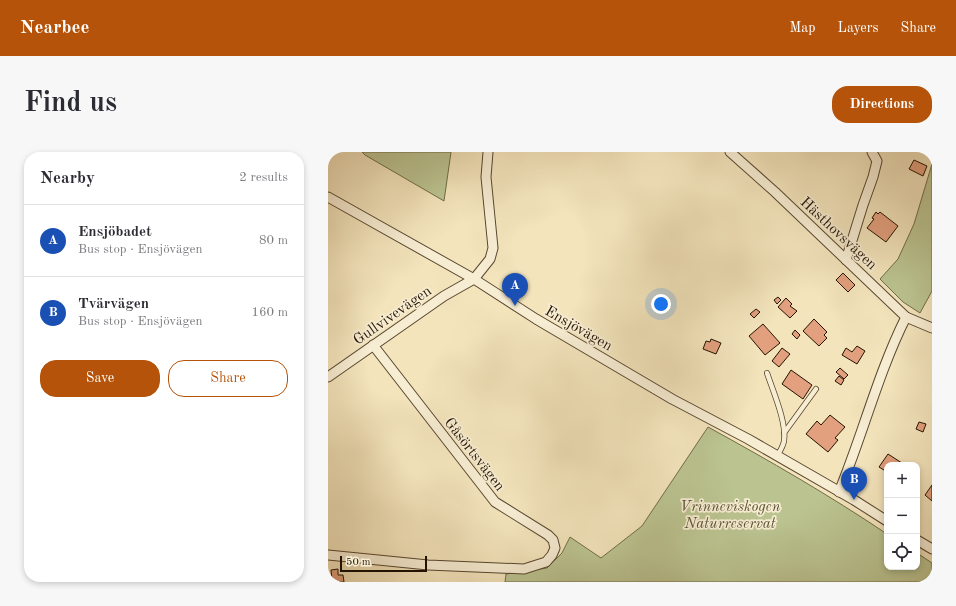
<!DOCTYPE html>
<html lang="en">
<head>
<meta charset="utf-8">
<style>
  :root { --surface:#fff; --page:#f7f7f7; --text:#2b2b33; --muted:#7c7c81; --line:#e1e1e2; --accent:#b45309 }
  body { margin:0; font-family:"Old Standard TT",serif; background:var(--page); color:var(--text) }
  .controls { position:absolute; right:12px; bottom:12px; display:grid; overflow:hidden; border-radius:8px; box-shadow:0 2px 6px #0003 }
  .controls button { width:36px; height:36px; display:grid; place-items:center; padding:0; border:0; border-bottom:1px solid var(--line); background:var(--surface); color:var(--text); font:20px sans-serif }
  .scale { position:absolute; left:12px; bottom:10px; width:87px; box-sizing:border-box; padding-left:4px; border:2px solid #241300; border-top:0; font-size:11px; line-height:14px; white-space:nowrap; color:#241300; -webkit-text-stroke:3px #f7edd3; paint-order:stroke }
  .you { position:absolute; left:333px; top:152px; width:14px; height:14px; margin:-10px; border:3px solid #fff; border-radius:50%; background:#1a73e8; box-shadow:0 0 0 6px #1a73e833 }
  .badge { display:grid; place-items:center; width:26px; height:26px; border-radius:50%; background:var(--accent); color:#fff; font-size:13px; font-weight:700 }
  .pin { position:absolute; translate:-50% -33px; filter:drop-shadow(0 1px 2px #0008) }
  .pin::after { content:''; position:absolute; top:21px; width:14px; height:12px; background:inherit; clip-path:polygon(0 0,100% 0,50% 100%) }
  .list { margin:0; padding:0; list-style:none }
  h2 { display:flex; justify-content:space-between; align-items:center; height:52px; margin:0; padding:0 16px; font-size:17px }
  h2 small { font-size:13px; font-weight:400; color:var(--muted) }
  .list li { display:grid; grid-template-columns:26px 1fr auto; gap:12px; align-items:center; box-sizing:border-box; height:72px; padding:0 16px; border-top:1px solid var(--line) }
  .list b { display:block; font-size:15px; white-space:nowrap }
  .list p { margin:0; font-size:13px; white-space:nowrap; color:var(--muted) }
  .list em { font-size:13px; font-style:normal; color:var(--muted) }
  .actions { display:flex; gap:8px; padding:12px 16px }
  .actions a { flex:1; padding:9px 0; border:1px solid var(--accent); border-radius:16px; text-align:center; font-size:14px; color:var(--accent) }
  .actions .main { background:var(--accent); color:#fff }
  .icon { flex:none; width:22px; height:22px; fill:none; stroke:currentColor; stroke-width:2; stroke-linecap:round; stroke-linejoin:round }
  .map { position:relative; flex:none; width:604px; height:430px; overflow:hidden; border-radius:16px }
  header { display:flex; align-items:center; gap:24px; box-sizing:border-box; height:56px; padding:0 20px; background:var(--accent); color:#fff }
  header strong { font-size:19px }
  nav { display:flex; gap:22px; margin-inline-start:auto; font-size:14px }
  .intro { display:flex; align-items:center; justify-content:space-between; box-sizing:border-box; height:96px; padding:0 24px }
  h1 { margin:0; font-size:28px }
  .button { padding:10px 18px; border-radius:16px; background:var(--accent); color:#fff; font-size:14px; font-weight:700 }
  main { display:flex; gap:24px; padding:0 24px }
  aside { flex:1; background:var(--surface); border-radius:16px; box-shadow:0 2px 6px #0003 }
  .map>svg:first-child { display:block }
  .green { fill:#bbc491; stroke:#706c48 }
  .building { fill:#e2a07e; stroke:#241300 }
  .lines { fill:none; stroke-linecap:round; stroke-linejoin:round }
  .lane-casing { stroke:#58472f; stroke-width:6 }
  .street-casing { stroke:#58472f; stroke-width:11 }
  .lane { stroke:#f7edd3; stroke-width:4.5 }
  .street { stroke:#f7edd3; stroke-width:9 }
  .labels { text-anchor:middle; stroke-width:3.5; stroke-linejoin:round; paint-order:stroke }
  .street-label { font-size:15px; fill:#241300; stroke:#f7edd3 }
  .park-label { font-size:15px; font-style:italic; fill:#595133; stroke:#f7edd3 }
</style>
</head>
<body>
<header>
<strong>Nearbee</strong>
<nav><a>Map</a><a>Layers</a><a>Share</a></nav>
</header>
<div class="intro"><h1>Find us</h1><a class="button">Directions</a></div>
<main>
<aside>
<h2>Nearby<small>2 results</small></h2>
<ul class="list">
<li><span class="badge" style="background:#1a4fb4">A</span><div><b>Ensjöbadet</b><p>Bus stop · Ensjövägen</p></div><em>80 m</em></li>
<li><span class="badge" style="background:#1a4fb4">B</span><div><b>Tvärvägen</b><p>Bus stop · Ensjövägen</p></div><em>160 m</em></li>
</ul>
<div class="actions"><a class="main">Save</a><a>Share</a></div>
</aside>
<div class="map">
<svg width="604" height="430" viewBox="0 0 604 430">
  <rect width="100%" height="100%" fill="#f3e4bc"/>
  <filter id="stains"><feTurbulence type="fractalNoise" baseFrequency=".005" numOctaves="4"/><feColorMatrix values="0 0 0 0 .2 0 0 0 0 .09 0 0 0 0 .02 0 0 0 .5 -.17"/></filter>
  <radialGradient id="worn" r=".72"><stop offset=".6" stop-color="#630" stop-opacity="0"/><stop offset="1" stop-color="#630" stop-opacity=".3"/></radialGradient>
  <!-- green -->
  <g class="green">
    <path d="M34,0H123L116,49L37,3Z"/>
    <path d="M604,12V139L592,161L575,150L552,127L570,107L586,72Z"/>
    <path d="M380,275C442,309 501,343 559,382V415H589V401L604,411V430H177L178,422L219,416L234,401L242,385L273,406L314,374Z"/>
  </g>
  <!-- building -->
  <g class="building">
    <path d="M586,8L599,14L595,24L581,17Z"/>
    <path d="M548,60L550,62L552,60L570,74L558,90L539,76L546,67L544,66Z"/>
    <path d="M515,121L527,133L520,140L508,128Z"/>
    <path d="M450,145L453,148L449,152L446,148Z"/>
    <path d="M458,146L464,152L462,154L469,159L462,166L450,155Z"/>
    <path d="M428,157L432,160L426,166L422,162Z"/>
    <path d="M486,167L499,180L496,183L499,186L491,194L475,179Z"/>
    <path d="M435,172L452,191L437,203L421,184Z"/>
    <path d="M467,178L472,183L469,187L464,182Z"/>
    <path d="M383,187L393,191L388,202L375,197L378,189L382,190Z"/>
    <path d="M529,194L537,199L529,212L514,203L518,196L524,200Z"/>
    <path d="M454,196L462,202L451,215L444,209Z"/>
    <path d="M512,216L520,223L516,227L508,220Z"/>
    <path d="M463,218L484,233L475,247L454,232Z"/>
    <path d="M511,224L516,228L513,233L507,229Z"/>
    <path d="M502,263L517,275L507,286L510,288L500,300L478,282L489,269L493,273Z"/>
    <path d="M591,270L598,272L595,280L588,277Z"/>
    <path d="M560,302L577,313H559V320L551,315Z"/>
    <path d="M604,333V349L597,343Z"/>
    <path d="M10,417V423H15L16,430H0V428L4,427L3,418Z"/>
  </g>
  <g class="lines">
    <!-- lane casing -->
    <g class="lane-casing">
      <g id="lane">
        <path d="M439,221C445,239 459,271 456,289C455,295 452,299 449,304"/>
        <path d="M456,281L488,237"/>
      </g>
    </g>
    <!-- street casing -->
    <g class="street-casing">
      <g id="street">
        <path d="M402,0L447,40L578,165L604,176"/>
        <path d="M0,45L146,127L208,167L344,247L420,287L526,348L559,369"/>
        <path d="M518,108L535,53L545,25L549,9L544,0"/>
        <path d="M0,225L116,144L146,127L162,107L165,96L158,25L160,0"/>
        <path d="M511,340C535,282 550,221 578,165"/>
        <path d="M589,388L604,397"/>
        <path d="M0,403L100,413L196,417L218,410L224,403L227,396L225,388L220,383L167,350L45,193"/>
      </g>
    </g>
    <!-- lane -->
    <use href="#lane" class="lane"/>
    <!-- street -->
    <use href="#street" class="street"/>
  </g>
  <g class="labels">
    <!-- street labels -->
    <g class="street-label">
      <text transform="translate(511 81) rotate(43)" y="5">Hästhovsvägen</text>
      <text transform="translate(64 163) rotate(-35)" y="5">Gullvivevägen</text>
      <text transform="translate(251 176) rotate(30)" y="5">Ensjövägen</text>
      <text transform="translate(147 302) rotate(52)" y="5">Gåsörtsvägen</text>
    </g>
    <!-- park labels -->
    <g class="park-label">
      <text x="402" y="359">Vrinneviskogen<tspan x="402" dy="17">Naturreservat</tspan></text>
    </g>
  </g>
  <rect width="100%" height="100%" filter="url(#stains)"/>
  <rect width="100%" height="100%" fill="url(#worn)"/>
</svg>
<div class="controls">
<button>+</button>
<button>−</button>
<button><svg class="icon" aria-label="locate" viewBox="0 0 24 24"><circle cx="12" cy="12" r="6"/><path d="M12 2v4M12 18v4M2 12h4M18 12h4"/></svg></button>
</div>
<div class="scale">50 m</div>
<div class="you"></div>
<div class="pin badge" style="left:187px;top:154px;background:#1a4fb4">A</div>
<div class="pin badge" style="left:526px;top:348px;background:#1a4fb4">B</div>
</div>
</main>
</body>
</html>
